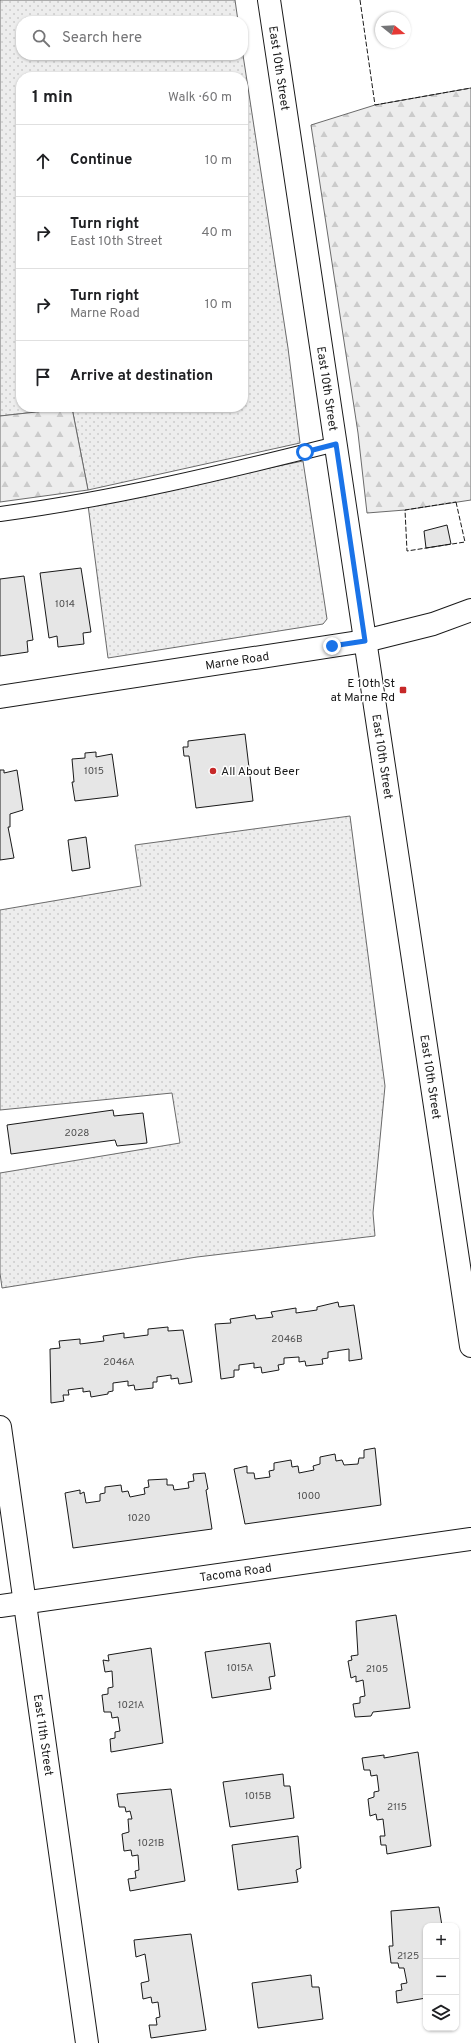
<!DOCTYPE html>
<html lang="en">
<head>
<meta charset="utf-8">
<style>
  :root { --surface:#fff; --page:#f6f6f6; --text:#202124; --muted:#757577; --line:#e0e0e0 }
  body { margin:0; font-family:Overpass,sans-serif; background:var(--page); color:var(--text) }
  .controls { position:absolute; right:12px; bottom:12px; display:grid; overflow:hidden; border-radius:8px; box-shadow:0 1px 3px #0004 }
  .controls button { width:36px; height:36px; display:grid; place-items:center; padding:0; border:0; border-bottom:1px solid var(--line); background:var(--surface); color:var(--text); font:20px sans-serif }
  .compass { position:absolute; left:375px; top:12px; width:36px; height:36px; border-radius:50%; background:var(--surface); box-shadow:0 1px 3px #0004; rotate:108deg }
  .stop { position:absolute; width:12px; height:12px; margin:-9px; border:3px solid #1a73e8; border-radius:50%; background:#fff }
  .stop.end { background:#1a73e8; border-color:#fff; box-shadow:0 1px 4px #0008 }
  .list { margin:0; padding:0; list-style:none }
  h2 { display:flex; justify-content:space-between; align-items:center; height:52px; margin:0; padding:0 16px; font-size:17px }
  h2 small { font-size:13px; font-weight:400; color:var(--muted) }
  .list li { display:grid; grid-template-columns:26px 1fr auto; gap:12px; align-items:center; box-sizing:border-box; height:72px; padding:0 16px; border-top:1px solid var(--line) }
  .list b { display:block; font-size:15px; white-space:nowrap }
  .list p { margin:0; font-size:13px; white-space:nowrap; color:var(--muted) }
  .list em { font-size:13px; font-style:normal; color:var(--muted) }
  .icon { flex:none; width:22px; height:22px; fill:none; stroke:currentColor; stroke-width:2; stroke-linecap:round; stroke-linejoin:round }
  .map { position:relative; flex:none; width:471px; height:2043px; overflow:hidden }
  .search { position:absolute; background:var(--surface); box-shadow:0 1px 3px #0004; left:16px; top:16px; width:232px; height:44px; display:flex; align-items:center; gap:10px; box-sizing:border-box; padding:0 14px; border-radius:16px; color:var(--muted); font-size:15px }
  .panel { position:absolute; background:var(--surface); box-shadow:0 1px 3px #0004; left:16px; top:72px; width:232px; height:340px; border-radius:16px }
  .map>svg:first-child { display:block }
  .grass { fill:url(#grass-dots); stroke:#6a6a6a; fill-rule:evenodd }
  .forest { fill:url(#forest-firs); stroke:#6a6a6a }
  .building { fill:#e6e6e6; stroke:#1a1a1a }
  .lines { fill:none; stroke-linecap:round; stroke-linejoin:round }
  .lane-casing { stroke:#1a1a1a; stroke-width:16 }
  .street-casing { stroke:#1a1a1a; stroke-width:24 }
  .secondary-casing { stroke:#1a1a1a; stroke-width:24 }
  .lane { stroke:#fff; stroke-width:14 }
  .street { stroke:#fff; stroke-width:22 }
  .secondary { stroke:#fff; stroke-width:22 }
  .fence { stroke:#1a1a1a; stroke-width:1; stroke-dasharray:5 2; stroke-linecap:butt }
  .route { stroke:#1a73e8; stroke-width:5 }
  .poi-dot { fill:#c62828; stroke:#fff; stroke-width:1.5 }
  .labels { text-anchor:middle; stroke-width:3; stroke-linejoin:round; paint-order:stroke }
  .number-label { font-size:10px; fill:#4d4d4d }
  .street-label { font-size:12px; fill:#1a1a1a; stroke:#fff }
  .poi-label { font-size:12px; fill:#1a1a1a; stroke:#fff; text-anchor:end }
</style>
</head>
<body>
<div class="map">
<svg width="471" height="2043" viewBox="0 0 471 2043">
  <defs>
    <pattern id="grass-dots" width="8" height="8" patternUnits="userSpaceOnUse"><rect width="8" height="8" fill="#ededed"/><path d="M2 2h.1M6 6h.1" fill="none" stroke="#cbcbcb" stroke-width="1.8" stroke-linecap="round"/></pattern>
    <pattern id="forest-firs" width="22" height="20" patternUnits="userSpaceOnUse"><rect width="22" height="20" fill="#ededed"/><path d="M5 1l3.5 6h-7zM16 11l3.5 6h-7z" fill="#cbcbcb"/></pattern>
  </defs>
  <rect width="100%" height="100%" fill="#fff"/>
  <!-- grass -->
  <g class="grass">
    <path d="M0,0H235L238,21H21V55H243L288,348L300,443L88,490L72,408L0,416ZM21,77H243V407H21Z"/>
    <path d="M303,461L327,619L323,624L108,658L88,505Z"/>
    <path d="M350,816L385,1086L373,1213L375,1236L197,1257L2,1288L0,1273V1173L180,1143L172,1093L0,1110V910L141,886L135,845Z"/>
  </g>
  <!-- forest -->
  <g class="forest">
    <path d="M471,88V500L405,510L367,513L358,433L311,125L375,105Z"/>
    <path d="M72,408L88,490L0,502V416Z"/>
  </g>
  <!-- building -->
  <g class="building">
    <path d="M447,525L451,544L426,548L424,531Z"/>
    <path d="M81,568L91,632L83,633L84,644L58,647L57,636L49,638L40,573Z"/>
    <path d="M24,576L33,640L27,641L28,652L0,656V579Z"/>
    <path d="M245,734L253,801L196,808L189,756H184L183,747H188V741Z"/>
    <path d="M96,752V757L112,754L118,796L75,801L72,782H74L72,759L85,758V753Z"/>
    <path d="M0,770H4V773L17,770L23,810L10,814V827H8L14,858L0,860Z"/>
    <path d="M86,837L90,868L72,871L68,840Z"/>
    <path d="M113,1110L114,1116L143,1113L147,1143L117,1146L115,1140L11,1154L7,1125Z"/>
    <path d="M338,1302L339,1307L354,1305L362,1359L349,1361V1349L328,1352V1358L322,1359L323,1364L306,1366L305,1361L299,1362V1357L284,1358V1364L278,1365L279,1370L262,1373L261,1367L254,1368V1363L239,1365V1370H234V1377L221,1379L215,1324L231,1323L230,1319L255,1315L256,1319L273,1317L271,1312L296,1308V1313L317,1310V1307Z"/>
    <path d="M168,1327V1331L183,1330L192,1382L179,1384L178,1378L171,1379V1375L157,1377V1382H153V1388L135,1390L134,1385L128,1386V1381L113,1383V1391L108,1392V1394L91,1397L90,1391L83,1392V1388L68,1390L69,1395H63L64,1401L51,1403L50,1349L60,1348L59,1341L80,1339V1344L104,1341L103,1336L124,1333V1338L148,1335V1329Z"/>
    <path d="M375,1448L381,1505L245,1524L234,1469L247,1466V1473H254L255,1479L270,1477L269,1471L274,1470V1463L291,1460L292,1467L298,1466L299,1473L314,1470L313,1466L320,1464V1457L335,1454L336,1461L342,1460L344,1465L358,1464L359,1458H364V1450Z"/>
    <path d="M205,1473L208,1489L206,1490L212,1529L73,1548L65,1493L80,1490V1494L84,1492L86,1503L100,1501V1494L105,1493V1487L121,1485L122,1492L128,1491L130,1497L145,1494L144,1488L149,1487L148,1480L167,1479V1485H173L174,1490L189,1488L188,1482L194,1481L193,1474Z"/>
    <path d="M396,1615L410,1708L373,1712L371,1716L355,1717L353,1704L360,1703V1697L365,1696L363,1680L356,1682V1676L351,1678L348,1661L352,1660L351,1656L358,1655L356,1621Z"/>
    <path d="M270,1643L275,1676L269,1677L271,1689L212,1698L205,1652Z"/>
    <path d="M151,1648L163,1743L111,1752L110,1739L115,1738V1732L120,1731L118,1717L112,1718L111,1712H104L102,1695L108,1694V1688L113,1687L112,1671L105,1672L103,1660L109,1661L108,1655Z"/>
    <path d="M418,1752L431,1846L387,1854L386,1845H381L380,1836H385L383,1819L377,1820L376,1814L370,1816L368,1799L374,1797V1792L379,1791L377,1775L371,1776L370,1770H364L362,1758L384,1755V1758Z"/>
    <path d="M283,1774L284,1786H290L294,1818L230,1827L223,1782Z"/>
    <path d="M171,1789L185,1881L130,1891L128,1879L136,1878L135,1871L139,1870L138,1855L132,1856L131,1850L124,1851L122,1834L129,1832L128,1819H132L130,1811L126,1812L125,1807H119L117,1794Z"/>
    <path d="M298,1836L301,1868L296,1870L298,1882L238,1890L232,1845Z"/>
    <path d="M439,1907L442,1926H426V1998L397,2003L396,1991L402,1990L401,1984L407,1983L404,1968H399L398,1963H391L389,1946H393L391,1911Z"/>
    <path d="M191,1934L206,2030L151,2038L149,2025H157L156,2018L160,2017L158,2002L152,2003L151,1997L143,1999L141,1983L149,1981L145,1954L136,1957L134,1940Z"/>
    <path d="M311,1975L312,1987H319L323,2019L258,2028L252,1983Z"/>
  </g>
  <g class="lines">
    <!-- lane casing -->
    <g class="lane-casing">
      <path id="lane" d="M0,514C113,499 225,472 336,444"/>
    </g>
    <!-- street casing -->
    <g class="street-casing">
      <g id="street">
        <path id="s1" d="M0,697L365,641L433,624L471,610"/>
        <path id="s2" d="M0,1427L87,2043"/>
        <path id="s3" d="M0,1606L471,1539"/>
      </g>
    </g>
    <!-- secondary casing -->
    <g class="secondary-casing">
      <g id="secondary">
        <path id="s4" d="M269,0L471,1346"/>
      </g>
    </g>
    <!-- lane -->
    <use href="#lane" class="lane"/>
    <!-- street -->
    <use href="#street" class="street"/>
    <!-- secondary -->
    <use href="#secondary" class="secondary"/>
    <!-- fence -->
    <g class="fence">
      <path d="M360,0L375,105L471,88"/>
      <path d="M456,502L465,542L407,551L405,510Z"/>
    </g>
  </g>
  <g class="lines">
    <!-- route -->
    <path class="route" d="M305,452L336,444L365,641L332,646"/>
  </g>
  <!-- markers -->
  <g class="poi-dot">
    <rect x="399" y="686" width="8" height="8" rx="2"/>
    <circle cx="213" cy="771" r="4"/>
  </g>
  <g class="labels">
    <!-- number labels -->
    <g class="number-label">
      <text x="65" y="607">1014</text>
      <text x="94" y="774">1015</text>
      <text x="77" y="1136">2028</text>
      <text x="287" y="1342">2046B</text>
      <text x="119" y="1365">2046A</text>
      <text x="309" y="1499">1000</text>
      <text x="139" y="1521">1020</text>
      <text x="240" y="1671">1015A</text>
      <text x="377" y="1672">2105</text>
      <text x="131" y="1708">1021A</text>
      <text x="258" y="1799">1015B</text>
      <text x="397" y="1810">2115</text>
      <text x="151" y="1846">1021B</text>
      <text x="408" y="1959">2125</text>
    </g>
    <!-- street labels -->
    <g class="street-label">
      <text dy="4" stroke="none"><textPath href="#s4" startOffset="69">East 10th Street</textPath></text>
      <text dy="4" stroke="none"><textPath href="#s4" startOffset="393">East 10th Street</textPath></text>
      <text dy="4" stroke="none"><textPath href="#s1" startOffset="240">Marne Road</textPath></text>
      <text dy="4" stroke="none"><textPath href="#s4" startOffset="765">East 10th Street</textPath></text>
      <text dy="4" stroke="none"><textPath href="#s4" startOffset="1089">East 10th Street</textPath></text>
      <text dy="4" stroke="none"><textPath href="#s3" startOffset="238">Tacoma Road</textPath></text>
      <text dy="4" stroke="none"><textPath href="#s2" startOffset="311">East 11th Street</textPath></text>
    </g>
    <!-- poi labels -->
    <g class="poi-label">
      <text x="395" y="687">E 10th St<tspan x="395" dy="14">at Marne Rd</tspan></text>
      <text x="221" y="775" text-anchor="start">All About Beer</text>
    </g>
  </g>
</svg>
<div class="controls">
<button>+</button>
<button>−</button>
<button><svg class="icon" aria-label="layers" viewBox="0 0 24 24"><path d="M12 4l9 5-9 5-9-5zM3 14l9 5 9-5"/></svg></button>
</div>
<svg class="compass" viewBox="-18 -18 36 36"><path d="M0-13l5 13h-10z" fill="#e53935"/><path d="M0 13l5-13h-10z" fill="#757577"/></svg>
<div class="stop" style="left:305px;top:452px"></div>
<div class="stop end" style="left:332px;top:646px"></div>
<div class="search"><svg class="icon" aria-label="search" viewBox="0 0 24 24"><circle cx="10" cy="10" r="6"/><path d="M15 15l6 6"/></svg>Search here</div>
<section class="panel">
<h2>1 min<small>Walk · 60 m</small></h2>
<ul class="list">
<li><svg class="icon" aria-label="ahead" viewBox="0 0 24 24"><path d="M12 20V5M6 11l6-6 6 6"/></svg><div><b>Continue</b></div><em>10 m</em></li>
<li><svg class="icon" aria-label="right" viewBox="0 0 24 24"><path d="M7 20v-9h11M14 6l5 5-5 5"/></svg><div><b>Turn right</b><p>East 10th Street</p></div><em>40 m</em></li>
<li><svg class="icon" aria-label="right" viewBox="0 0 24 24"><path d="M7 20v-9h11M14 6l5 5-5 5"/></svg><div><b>Turn right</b><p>Marne Road</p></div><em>10 m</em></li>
<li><svg class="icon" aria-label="arrive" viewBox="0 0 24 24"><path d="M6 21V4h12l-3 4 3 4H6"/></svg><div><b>Arrive at destination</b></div></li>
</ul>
</section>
</div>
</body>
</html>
